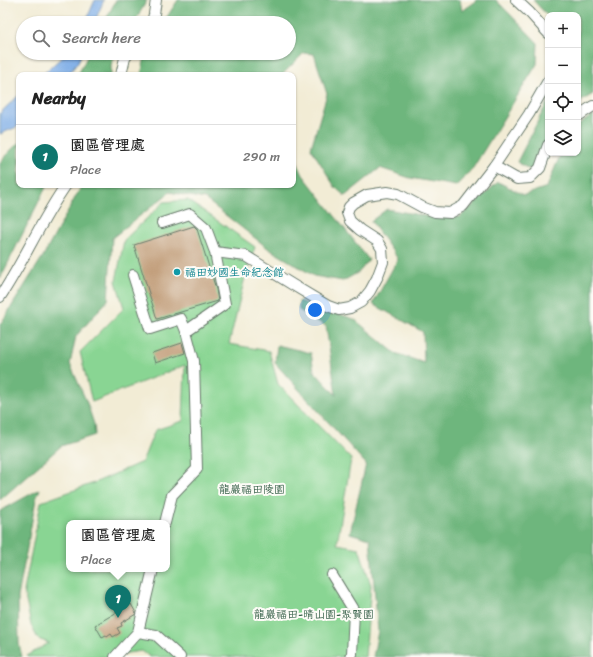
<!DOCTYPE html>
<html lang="en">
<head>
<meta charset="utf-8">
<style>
  :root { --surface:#fff; --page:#f2f2f2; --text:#222; --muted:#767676; --line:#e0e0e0; --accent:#0f766e }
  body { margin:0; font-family:Sriracha,"LXGW WenKai TC",sans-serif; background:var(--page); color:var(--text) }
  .controls { position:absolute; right:12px; top:12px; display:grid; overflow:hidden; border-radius:8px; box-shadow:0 1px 3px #0004 }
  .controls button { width:36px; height:36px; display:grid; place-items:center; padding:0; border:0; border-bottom:1px solid var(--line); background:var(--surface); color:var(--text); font:20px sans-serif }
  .you { position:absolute; left:315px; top:310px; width:14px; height:14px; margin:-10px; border:3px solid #fff; border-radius:50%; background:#1a73e8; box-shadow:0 0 0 6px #1a73e833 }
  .badge { display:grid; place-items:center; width:26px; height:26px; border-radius:50%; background:var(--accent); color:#fff; font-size:13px; font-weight:700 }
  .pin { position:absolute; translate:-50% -33px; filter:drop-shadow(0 1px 2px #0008) }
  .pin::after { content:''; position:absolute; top:21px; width:14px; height:12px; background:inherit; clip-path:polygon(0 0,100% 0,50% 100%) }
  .popup { position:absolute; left:66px; top:520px; width:104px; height:52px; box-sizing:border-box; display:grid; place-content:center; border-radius:8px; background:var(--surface); filter:drop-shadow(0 1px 3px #0005); font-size:13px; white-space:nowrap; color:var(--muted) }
  .popup b { font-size:15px; color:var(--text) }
  .popup::after { content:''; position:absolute; left:50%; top:100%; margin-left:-8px; border:8px solid transparent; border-top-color:var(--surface) }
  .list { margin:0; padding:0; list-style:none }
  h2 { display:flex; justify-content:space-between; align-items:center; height:52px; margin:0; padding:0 16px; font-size:17px }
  h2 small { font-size:13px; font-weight:400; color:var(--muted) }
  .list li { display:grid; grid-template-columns:26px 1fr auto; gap:12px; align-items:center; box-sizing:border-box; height:64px; padding:0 16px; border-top:1px solid var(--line) }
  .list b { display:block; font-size:15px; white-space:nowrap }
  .list p { margin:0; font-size:13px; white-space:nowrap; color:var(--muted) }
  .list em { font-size:13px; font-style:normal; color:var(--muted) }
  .icon { flex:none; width:22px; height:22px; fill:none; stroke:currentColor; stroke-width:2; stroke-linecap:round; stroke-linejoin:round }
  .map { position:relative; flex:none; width:593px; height:657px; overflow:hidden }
  .search { position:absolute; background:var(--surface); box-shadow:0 1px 3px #0004; left:16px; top:16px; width:280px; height:44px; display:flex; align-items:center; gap:10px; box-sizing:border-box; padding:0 14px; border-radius:22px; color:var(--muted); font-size:15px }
  .panel { position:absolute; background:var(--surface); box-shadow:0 1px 3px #0004; left:16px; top:72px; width:280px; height:116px; border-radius:8px }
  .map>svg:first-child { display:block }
  .green { fill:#89d593; stroke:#548964; fill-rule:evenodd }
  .forest { fill:#6eb67d; stroke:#467a58 }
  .water { fill:#7cace6; stroke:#4e748d }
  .building { fill:#c29f7c }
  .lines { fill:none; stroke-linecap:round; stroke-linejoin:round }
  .minor-casing { stroke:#697a6c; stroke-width:12 }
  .minor { stroke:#fff; stroke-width:10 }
  .culture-dot { fill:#0f9aa8; stroke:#fdfcf7; stroke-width:1.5 }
  .labels { text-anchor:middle; stroke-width:4; stroke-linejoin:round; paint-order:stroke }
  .culture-label { font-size:11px; fill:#0d838f; stroke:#fdfcf7; text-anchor:start }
  .park-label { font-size:11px; fill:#3a634c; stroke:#fdfcf7 }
</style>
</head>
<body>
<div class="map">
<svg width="593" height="657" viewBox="0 0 593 657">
  <rect width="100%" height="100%" fill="#fdfcf7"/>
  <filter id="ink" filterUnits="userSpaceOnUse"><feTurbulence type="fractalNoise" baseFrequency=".025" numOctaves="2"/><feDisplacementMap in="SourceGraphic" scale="8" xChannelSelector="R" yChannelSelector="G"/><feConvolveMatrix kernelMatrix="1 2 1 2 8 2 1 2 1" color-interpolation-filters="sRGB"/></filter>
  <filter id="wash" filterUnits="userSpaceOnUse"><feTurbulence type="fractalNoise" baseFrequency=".012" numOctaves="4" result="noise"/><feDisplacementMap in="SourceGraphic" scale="16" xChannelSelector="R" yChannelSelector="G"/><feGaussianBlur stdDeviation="0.9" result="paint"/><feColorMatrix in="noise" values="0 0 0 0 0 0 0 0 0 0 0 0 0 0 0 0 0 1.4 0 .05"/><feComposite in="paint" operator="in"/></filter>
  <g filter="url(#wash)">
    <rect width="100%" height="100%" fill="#f2ecd5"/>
    <!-- green -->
    <path class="green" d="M188,200L255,247L246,273L229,344L269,351L278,384L351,459L337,544L359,548L371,585L365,657H150L142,651L112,655L111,657H28L27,656L49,643L38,639L31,625L24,591L41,502L94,483L142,462L155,430L183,421L185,365L92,402L80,352L124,308L116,281L124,240L164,202ZM69,523H167V569H69Z"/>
    <!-- forest -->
    <g class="forest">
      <path d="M116,0H147L134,23H104Z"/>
      <path d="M178,0H460L462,11L475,2L476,0H496L538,43L537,64L473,168L456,186L410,178L380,168L345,196L335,187L311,148L327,94L314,54L304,53L282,75H141L146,53H289V23H163Z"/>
      <path d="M533,0H593V94L578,103V15L548,16Z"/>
      <path d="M89,53H117L111,64V75H78Z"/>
      <path d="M548,101V146L537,174L517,162Z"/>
      <path d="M593,115V657H373L378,631L370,539L350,533L366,464L275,363L277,345L311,353L314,371L336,395L326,326L299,310V301L354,319L395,353L424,363L423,332L373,304L398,259L371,221L387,209L436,218L460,217L498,182L524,195L547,187L561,153H578V125Z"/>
      <path d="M19,142V185H47L1,277L0,278V164L5,156Z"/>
      <path d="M293,154L303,175L369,260L359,272L343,281L314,276L269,249L205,199L170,192L112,238L108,300L76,336L70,364L87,403L94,424L95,435L61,446L0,500V325L45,253L82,185H293Z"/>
      <path d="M40,489L36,499L18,597L19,644L22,657H0V511Z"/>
    </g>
    <!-- water -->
    <g class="water">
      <path d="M95,0H104L94,23H85Z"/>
      <path d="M70,53H82L78,62L68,75H42L61,58Z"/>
      <path d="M19,95V124L17,127L0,134V113Z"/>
    </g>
    <g id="blocks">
      <!-- building -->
      <g class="building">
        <path d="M194,226L197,229L216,289L218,301L157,319L134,245Z"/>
        <path d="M182,343L185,353L155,363L152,353Z"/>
        <path d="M131,604L136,613V614L121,623L122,626L117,628L120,633L113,637L111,634L107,637L106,635L102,637L95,625Z"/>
      </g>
    </g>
  </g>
  <g filter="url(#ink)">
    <use href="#blocks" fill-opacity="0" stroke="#697a6c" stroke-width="1"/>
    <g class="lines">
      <!-- minor casing -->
      <g class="minor-casing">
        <g id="minor">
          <path d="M516,0L530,13L548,33"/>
          <path d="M152,23L154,14L156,0"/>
          <path d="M121,75L125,58L129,53"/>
          <path d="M578,116L593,106"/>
          <path d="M494,166L517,179L530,178L540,168L548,145"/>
          <path d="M162,223L190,214L206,228L215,252L225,304L186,331L194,361L197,469L172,495L165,523"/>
          <path d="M215,252L246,256L293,285L328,306L339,310L350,308L361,302L370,291L377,278L383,262L382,249L377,241L360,230L350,221L347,213L349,207L353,203L367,195L387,192L398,194L422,207L435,212L450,213L463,206L494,166L529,114L548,81"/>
          <path d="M133,275L150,329L181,319L186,331"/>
          <path d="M0,297C24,261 41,220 66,185"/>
          <path d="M332,575L354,611L352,654L350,657"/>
          <path d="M138,632L156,635L180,657"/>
          <path d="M115,657L138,632L153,569"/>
        </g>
      </g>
      <!-- minor -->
      <use href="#minor" class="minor"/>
    </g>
  </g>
  <!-- markers -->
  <circle class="culture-dot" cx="177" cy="272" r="4"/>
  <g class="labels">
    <!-- culture labels -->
    <g class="culture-label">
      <text x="185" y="276">福田妙國生命紀念館</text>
    </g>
    <!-- park labels -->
    <g class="park-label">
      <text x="252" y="493">龍巖福田陵園</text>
      <text x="314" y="618">龍巖福田-晴山園-聚賢園</text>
    </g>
  </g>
</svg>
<div class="controls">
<button>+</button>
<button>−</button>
<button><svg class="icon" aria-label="locate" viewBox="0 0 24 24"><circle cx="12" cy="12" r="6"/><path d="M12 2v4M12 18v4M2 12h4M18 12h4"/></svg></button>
<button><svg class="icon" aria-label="layers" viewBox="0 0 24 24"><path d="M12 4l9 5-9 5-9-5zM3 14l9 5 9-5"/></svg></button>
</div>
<div class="you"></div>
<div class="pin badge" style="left:118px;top:618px">1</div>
<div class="popup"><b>園區管理處</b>Place</div>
<div class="search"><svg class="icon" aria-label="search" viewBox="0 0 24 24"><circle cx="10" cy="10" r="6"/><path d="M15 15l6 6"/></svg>Search here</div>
<section class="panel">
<h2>Nearby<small></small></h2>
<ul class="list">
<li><span class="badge">1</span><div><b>園區管理處</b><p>Place</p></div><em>290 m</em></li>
</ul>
</section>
</div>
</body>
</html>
